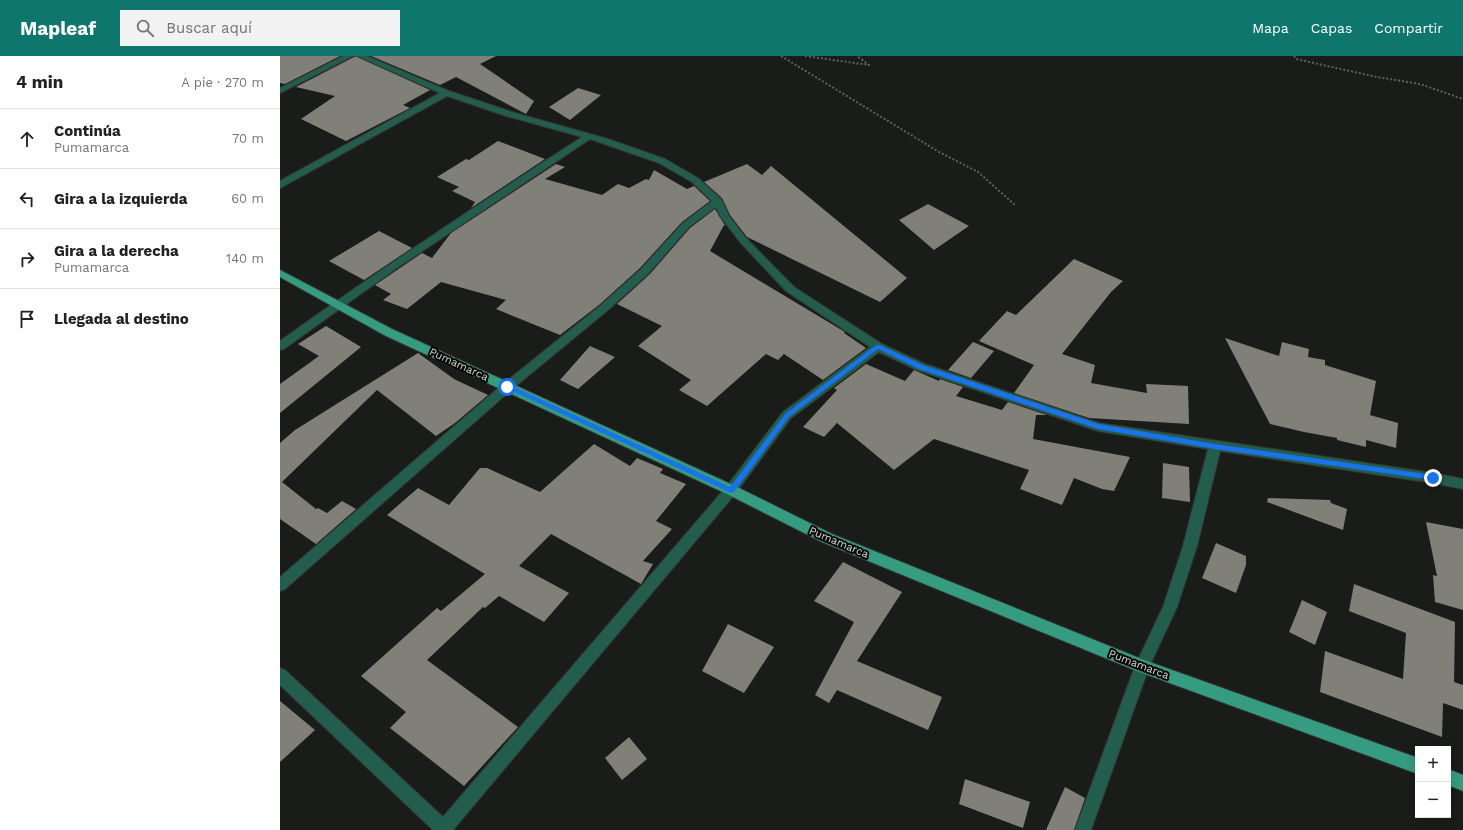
<!DOCTYPE html>
<html lang="es">
<head>
<meta charset="utf-8">
<style>
  :root { --surface:#fff; --page:#f2f2f2; --text:#202124; --muted:#757577; --line:#e0e0e0; --accent:#0f766e }
  body { margin:0; font-family:"Work Sans",sans-serif; background:var(--page); color:var(--text) }
  .controls { position:absolute; right:12px; bottom:12px; display:grid; overflow:hidden; border-radius:0px; box-shadow:0 2px 10px #0003 }
  .controls button { width:36px; height:36px; display:grid; place-items:center; padding:0; border:0; border-bottom:1px solid var(--line); background:var(--surface); color:var(--text); font:20px sans-serif }
  .stop { position:absolute; width:12px; height:12px; margin:-9px; border:3px solid #1a73e8; border-radius:50%; background:#fff }
  .stop.end { background:#1a73e8; border-color:#fff; box-shadow:0 1px 4px #0008 }
  .list { margin:0; padding:0; list-style:none }
  h2 { display:flex; justify-content:space-between; align-items:center; height:52px; margin:0; padding:0 16px; font-size:17px }
  h2 small { font-size:13px; font-weight:400; color:var(--muted) }
  .list li { display:grid; grid-template-columns:26px 1fr auto; gap:12px; align-items:center; box-sizing:border-box; height:60px; padding:0 16px; border-top:1px solid var(--line) }
  .list b { display:block; font-size:15px; white-space:nowrap }
  .list p { margin:0; font-size:13px; white-space:nowrap; color:var(--muted) }
  .list em { font-size:13px; font-style:normal; color:var(--muted) }
  .icon { flex:none; width:22px; height:22px; fill:none; stroke:currentColor; stroke-width:2; stroke-linecap:round; stroke-linejoin:round }
  .map { position:relative; flex:none; width:1183px; height:774px; overflow:hidden }
  header { display:flex; align-items:center; gap:24px; box-sizing:border-box; height:56px; padding:0 20px; background:var(--accent); color:#fff }
  header strong { font-size:19px }
  nav { display:flex; gap:22px; margin-inline-start:auto; font-size:14px }
  .search { width:280px; height:36px; background:var(--page); display:flex; align-items:center; gap:10px; box-sizing:border-box; padding:0 14px; border-radius:0px; color:var(--muted); font-size:15px }
  main { display:flex }
  aside { flex:1; background:var(--surface) }
  .map>svg:first-child { display:block }
  .building { fill:#808079 }
  .lines { fill:none; stroke-linecap:round; stroke-linejoin:round }
  .minor-casing { stroke:#343733; stroke-width:2 }
  .major-casing { stroke:#343733; stroke-width:2 }
  .path { stroke:#5e615d; stroke-width:2; stroke-dasharray:2 2; stroke-linecap:butt }
  .minor { fill:#225d4d; fill-rule:evenodd }
  .major { fill:#369c81; fill-rule:evenodd }
  .route { fill:#1a73e8 }
  .labels { text-anchor:middle; stroke-width:4; stroke-linejoin:round; paint-order:stroke }
  .street-label { font-size:11px; fill:#dcdfdb; stroke:#050605 }
</style>
</head>
<body>
<header>
<strong>Mapleaf</strong>
<div class="search"><svg class="icon" aria-label="search" viewBox="0 0 24 24"><circle cx="10" cy="10" r="6"/><path d="M15 15l6 6"/></svg>Buscar aquí</div>
<nav><a>Mapa</a><a>Capas</a><a>Compartir</a></nav>
</header>
<main>
<aside>
<h2>4 min<small>A pie · 270 m</small></h2>
<ul class="list">
<li><svg class="icon" aria-label="ahead" viewBox="0 0 24 24"><path d="M12 20V5M6 11l6-6 6 6"/></svg><div><b>Continúa</b><p>Pumamarca</p></div><em>70 m</em></li>
<li><svg class="icon" aria-label="left" viewBox="0 0 24 24"><path d="M17 20v-9H6M10 6l-5 5 5 5"/></svg><div><b>Gira a la izquierda</b></div><em>60 m</em></li>
<li><svg class="icon" aria-label="right" viewBox="0 0 24 24"><path d="M7 20v-9h11M14 6l5 5-5 5"/></svg><div><b>Gira a la derecha</b><p>Pumamarca</p></div><em>140 m</em></li>
<li><svg class="icon" aria-label="arrive" viewBox="0 0 24 24"><path d="M6 21V4h12l-3 4 3 4H6"/></svg><div><b>Llegada al destino</b></div></li>
</ul>
</aside>
<div class="map">
<svg width="1183" height="774" viewBox="0 0 1183 774">
  <rect width="100%" height="100%" fill="#191c18"/>
  <!-- building -->
  <g class="building">
    <path d="M0,0H60L5,28L0,27Z"/>
    <path d="M76,0L150,34L123,49L130,52L66,85L21,63L55,40L16,31Z"/>
    <path d="M91,0H216L200,8L254,45L246,58L176,21L160,29Z"/>
    <path d="M298,32L321,39L290,64L269,51Z"/>
    <path d="M218,85L265,103L191,152L195,146L172,135L179,131L157,121L186,103L189,104Z"/>
    <path d="M276,108L285,111L265,123L322,139L338,128L349,132L366,123L369,124L374,114L407,133L414,130L430,145L402,166L360,212L319,249L280,279L216,253L226,244L161,226L127,253L103,244L111,238L95,229L142,197L152,202L171,177Z"/>
    <path d="M467,108L482,119L491,110L627,222L600,246L467,181L450,159L442,142L424,126Z"/>
    <path d="M648,148L689,170L654,194L619,164Z"/>
    <path d="M435,153L446,171L444,169L430,195L565,276L564,277L586,292L543,324L504,298L498,304L486,298L427,350L399,334L411,324L358,290L382,270L337,248L370,218L410,172Z"/>
    <path d="M99,175L132,192L84,224L49,205Z"/>
    <path d="M794,203L843,225L831,236L782,298L815,309L811,327L867,337L866,328L908,330L909,368L809,362L734,337L754,309L699,285L727,255L736,259Z"/>
    <path d="M46,270L81,291L0,357V328L39,300L18,288Z"/>
    <path d="M945,282L999,300L1002,286L1029,293L1028,301L1045,304V309L1096,325L1090,359L1118,367L1116,392L1086,384V391L1057,384V382L1024,376L990,368Z"/>
    <path d="M693,286L714,295L691,322L668,314Z"/>
    <path d="M310,290L335,301L298,333L280,324Z"/>
    <path d="M138,297L174,323L208,339L175,367L156,380L97,334L2,426L36,453L38,452L47,457L62,445L76,453L36,488L0,463V387L15,374Z"/>
    <path d="M586,308L625,325L634,314L659,325L660,323L683,331L676,340L722,354L728,346L767,359H756L753,383L850,401L834,435L822,433L794,422L782,449L740,433L749,414L654,383L614,414L557,367L544,381L523,371L557,334L554,332Z"/>
    <path d="M314,388L350,410L357,402L383,413L380,417L406,428L376,465L392,473L363,505L373,508L361,528L271,478L239,510L289,537L264,566L219,540L205,552L203,551L147,604L238,671L184,730L110,672L126,656L81,620L157,552L161,555L205,518L107,459L138,432L169,449L200,412H207L260,436Z"/>
    <path d="M883,407L909,411L910,446L882,442Z"/>
    <path d="M988,442L1050,444L1051,447L1067,453L1063,474L987,446Z"/>
    <path d="M1146,466L1183,473V554L1155,546L1153,519L1157,520Z"/>
    <path d="M936,487L966,500V509L956,537L922,522Z"/>
    <path d="M563,506L622,536L577,605L662,641L648,674L557,634L549,647L535,639L574,566L534,545Z"/>
    <path d="M1074,528L1175,566L1174,626L1183,629V654L1163,647L1162,681L1040,636L1045,595L1123,623L1126,577L1069,555Z"/>
    <path d="M1022,544L1047,556L1035,589L1009,576Z"/>
    <path d="M448,568L494,591L464,637L422,615Z"/>
    <path d="M0,645L35,674L0,706Z"/>
    <path d="M349,681L367,703L342,724L325,702Z"/>
    <path d="M685,723L750,746L743,772L679,748Z"/>
    <path d="M785,731L805,742L794,774H766Z"/>
  </g>
  <g class="lines">
    <!-- minor casing -->
    <g class="minor-casing">
      <g id="minor">
        <path d="M63,0H73L0,37V32Z"/>
        <path d="M77,0H87L169,35L232,56L328,83L385,103L418,122L441,143L449,160L466,182L514,231L602,288L645,308L819,367L1153,417L1183,423V433L1153,427L940,395L917,490L897,551L869,611L811,774H795L855,610L883,551L903,490L928,393L818,375L637,314L599,296L511,362L455,438L173,774H153L0,629V612L5,614L163,761L447,430L503,356L590,291L506,235L460,186L440,160L436,151L409,171L369,217L328,254L231,334L5,533L0,535V521L223,328L320,250L361,213L403,167L432,145L412,126L379,107L310,83L117,212L4,293L0,294V285C99,214 200,147 302,81L226,60L167,40L0,132V125L160,37Z"/>
      </g>
    </g>
    <!-- major casing -->
    <g class="major-casing">
      <g id="major">
        <path d="M0,214L112,273L455,430L552,478L864,604L1138,702V718L857,615L542,486L447,438L104,279L0,221Z"/>
        <path d="M1168,713L1183,719V735L1168,729Z"/>
      </g>
    </g>
    <!-- path -->
    <g class="path">
      <path d="M501,0L659,96L698,116L736,150"/>
      <path d="M525,0L589,9L577,0"/>
      <path d="M1014,0L1016,3L1097,21L1140,28L1183,43"/>
    </g>
    <!-- minor -->
    <use href="#minor" class="minor"/>
    <!-- major -->
    <use href="#major" class="major"/>
  </g>
  <!-- route -->
  <path class="route" d="M596,289H600L643,309L819,368L935,388L1153,419L1157,422L1153,424L935,393L818,373L639,313L598,293L509,361L454,436L451,437L224,331L225,329H230L450,431L505,358Z"/>
  <g class="labels">
    <!-- street labels -->
    <g class="street-label">
      <text transform="translate(179 308) rotate(25)" y="4">Pumamarca</text>
      <text transform="translate(559 486) rotate(23)" y="4">Pumamarca</text>
      <text transform="translate(859 608) rotate(21)" y="4">Pumamarca</text>
    </g>
  </g>
</svg>
<div class="controls">
<button>+</button>
<button>−</button>
</div>
<div class="stop" style="left:227px;top:331px"></div>
<div class="stop end" style="left:1153px;top:422px"></div>
</div>
</main>
</body>
</html>
